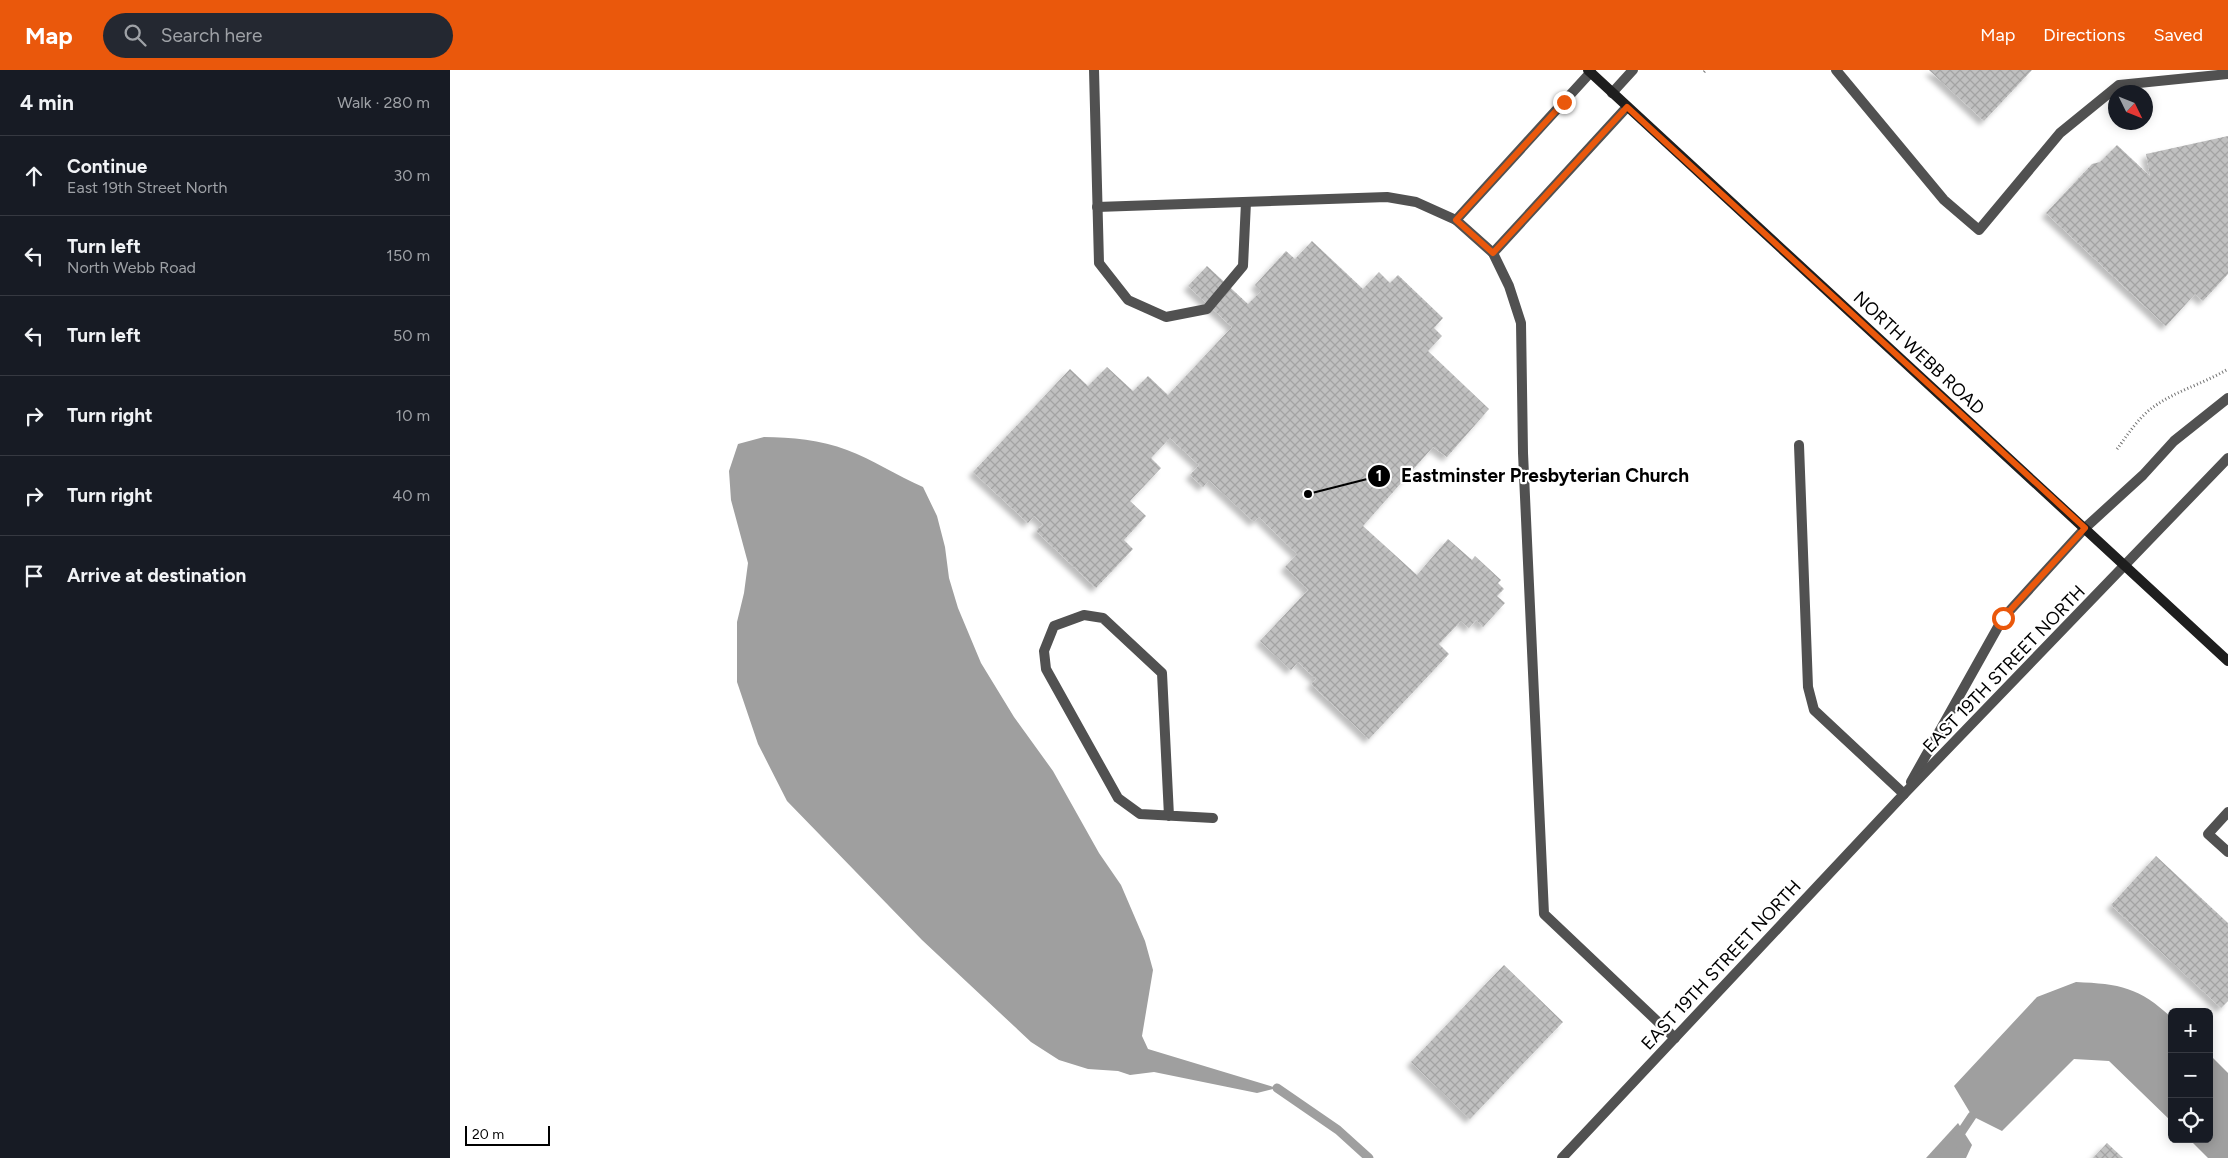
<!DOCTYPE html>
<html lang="en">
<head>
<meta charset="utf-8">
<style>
  :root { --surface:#171b24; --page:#242831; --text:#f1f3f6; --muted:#9ea1a6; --line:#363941; --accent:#ea580c }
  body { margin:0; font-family:Figtree,sans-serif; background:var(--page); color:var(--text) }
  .controls { position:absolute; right:15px; bottom:15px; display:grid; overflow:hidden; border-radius:8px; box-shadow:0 2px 12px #0003 }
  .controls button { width:45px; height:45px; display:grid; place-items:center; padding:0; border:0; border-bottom:1px solid var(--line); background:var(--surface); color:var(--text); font:25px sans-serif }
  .compass { position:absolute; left:1658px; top:15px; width:45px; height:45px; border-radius:50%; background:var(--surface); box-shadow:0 2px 12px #0003; rotate:133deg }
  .scale { position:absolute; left:15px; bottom:12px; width:85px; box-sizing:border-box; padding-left:5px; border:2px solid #000; border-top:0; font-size:14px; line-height:18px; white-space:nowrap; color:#000; -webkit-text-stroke:4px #fff; paint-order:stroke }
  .stop { position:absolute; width:15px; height:15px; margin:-11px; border:4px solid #ea580c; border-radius:50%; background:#fff }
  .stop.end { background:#ea580c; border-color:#fff; box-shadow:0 1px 5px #0008 }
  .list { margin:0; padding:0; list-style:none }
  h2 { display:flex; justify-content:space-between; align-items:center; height:65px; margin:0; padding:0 20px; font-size:21px }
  h2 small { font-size:16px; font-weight:400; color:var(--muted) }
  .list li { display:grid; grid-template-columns:32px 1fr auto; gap:15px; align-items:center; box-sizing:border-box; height:80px; padding:0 20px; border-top:1px solid var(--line) }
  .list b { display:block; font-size:19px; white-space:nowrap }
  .list p { margin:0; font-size:16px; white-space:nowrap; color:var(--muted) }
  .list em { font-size:16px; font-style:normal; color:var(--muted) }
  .icon { flex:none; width:28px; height:28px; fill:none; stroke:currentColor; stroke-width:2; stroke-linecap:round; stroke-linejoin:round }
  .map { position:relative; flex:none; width:1778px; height:1088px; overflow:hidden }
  header { display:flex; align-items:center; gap:30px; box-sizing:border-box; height:70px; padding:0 25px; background:var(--accent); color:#fff }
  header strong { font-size:24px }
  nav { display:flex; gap:28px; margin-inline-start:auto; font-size:18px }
  .search { width:350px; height:45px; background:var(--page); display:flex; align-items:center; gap:12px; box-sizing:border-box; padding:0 18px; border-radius:28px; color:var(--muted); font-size:19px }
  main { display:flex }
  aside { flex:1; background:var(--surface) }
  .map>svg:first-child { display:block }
  .water { fill:#9f9f9f }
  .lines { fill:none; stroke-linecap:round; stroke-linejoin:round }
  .stream { stroke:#9f9f9f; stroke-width:9 }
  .building { fill:url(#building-cross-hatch); filter:url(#shadow) }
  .path { stroke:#737373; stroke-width:3; stroke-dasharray:1 2.5; stroke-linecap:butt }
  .service { stroke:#515151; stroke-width:10 }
  .minor { stroke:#515151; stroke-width:10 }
  .secondary { stroke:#1e1e1e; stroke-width:10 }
  .route { stroke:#ea580c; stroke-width:6 }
  .labels { text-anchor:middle; stroke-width:4.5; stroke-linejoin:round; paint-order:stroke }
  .street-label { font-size:18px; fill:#000; stroke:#fff }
  .leader { fill:none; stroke:#000; stroke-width:2 }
  .callout-dot { fill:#000; stroke:#fff; stroke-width:2 }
  .mark-label { font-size:15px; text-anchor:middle; font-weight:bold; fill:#fff }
  .callout-label { font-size:19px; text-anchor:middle; font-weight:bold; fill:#000; stroke:#fff; stroke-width:4.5; stroke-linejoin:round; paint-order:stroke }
</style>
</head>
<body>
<header>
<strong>Map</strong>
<div class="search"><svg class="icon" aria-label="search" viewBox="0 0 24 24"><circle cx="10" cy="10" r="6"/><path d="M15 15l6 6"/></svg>Search here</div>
<nav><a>Map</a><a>Directions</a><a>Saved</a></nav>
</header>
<main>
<aside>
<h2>4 min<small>Walk · 280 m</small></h2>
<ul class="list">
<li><svg class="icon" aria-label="ahead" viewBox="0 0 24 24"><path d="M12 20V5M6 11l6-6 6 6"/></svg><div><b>Continue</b><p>East 19th Street North</p></div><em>30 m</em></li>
<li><svg class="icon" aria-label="left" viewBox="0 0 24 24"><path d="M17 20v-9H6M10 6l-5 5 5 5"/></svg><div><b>Turn left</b><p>North Webb Road</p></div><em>150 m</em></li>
<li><svg class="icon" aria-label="left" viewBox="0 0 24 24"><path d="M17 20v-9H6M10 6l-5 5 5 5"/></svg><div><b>Turn left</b></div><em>50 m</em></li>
<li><svg class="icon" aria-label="right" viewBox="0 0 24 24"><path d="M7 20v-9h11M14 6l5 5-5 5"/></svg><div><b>Turn right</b></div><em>10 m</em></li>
<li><svg class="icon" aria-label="right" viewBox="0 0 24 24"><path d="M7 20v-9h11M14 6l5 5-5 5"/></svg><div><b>Turn right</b></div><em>40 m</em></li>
<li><svg class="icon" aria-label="arrive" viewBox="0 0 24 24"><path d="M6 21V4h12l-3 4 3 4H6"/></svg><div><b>Arrive at destination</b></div></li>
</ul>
</aside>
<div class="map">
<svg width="1778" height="1088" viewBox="0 0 1778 1088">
  <defs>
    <pattern id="building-cross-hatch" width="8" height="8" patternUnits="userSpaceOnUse" patternTransform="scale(1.25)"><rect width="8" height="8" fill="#c0c0c0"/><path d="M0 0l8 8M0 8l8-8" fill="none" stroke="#a3a3a3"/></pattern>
    <filter id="shadow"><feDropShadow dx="-4.5" dy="4.5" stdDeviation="2.5" flood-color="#0004"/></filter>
  </defs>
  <rect width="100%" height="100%" fill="#fff"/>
  <!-- water -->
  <g class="water">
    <path d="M314,367C341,367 371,370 397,380C422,389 447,406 473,417L487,446L495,477L499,508L508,538L531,593L564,647L603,701L649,783L671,815L695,871L703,900L692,966L698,979L827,1018L807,1023L704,1002L680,1005L668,1001L638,999L609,990L581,972L472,870L337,731L308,674L287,612V552L294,523L298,493L281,430L279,401L288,374Z"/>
    <path d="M1626,912C1670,914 1689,917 1722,948V1052L1659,991L1624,989L1552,1061L1522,1046L1504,1016L1587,927Z"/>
    <path d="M1759,984L1778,1003V1088H1758L1739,1069H1759Z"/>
    <path d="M1508,1053L1522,1075L1516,1088H1476Z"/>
  </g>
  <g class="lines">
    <!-- stream -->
    <g class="stream">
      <path d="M827,1018L888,1060L919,1088"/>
      <path d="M1494,1088L1522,1046"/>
    </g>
  </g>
  <!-- building -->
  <g class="building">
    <path d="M1479,0H1582L1534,51Z"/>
    <path d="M1778,66V204L1753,231L1745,224L1716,256L1596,143L1642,94L1650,92L1667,75L1700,106L1696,84Z"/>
    <path d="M862,171L913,219L929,202L940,213L948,205L993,248L984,258L992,266L978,281L1039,339L997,387L983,377L913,456L967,505L998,469L1022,490L1025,486L1051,510L1048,513L1054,519L1047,526L1055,533L1033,557L1026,550L1019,558L1011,551L989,574L999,584L919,669L861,614L866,609L848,592L841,600L810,571L858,520L835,497L847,484L809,447L804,452L759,410L753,417L740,405L749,395L720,368L701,388L711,398L680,431L696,446L674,470L683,479L646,518L586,461L593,454L584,446L578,453L523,402L620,299L638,316L657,297L683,321L698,306L718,325L782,257L738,216L757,196L798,234L811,221L805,215L836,181L845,189Z"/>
    <path d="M1706,786L1778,853V931L1771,938L1661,835Z"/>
    <path d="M1054,895L1113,952L1020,1049L961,992Z"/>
    <path d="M1657,1073L1673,1088H1643Z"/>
  </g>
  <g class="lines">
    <!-- path -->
    <g class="path">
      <path d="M1254,2L1256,0"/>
      <path d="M1667,379C1677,366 1688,348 1702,338C1725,321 1753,314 1778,299"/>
    </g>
    <!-- service -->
    <g class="service">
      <path d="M644,0L649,193L678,230L716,247L757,239L793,196L796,132"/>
      <path d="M1386,0L1494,130L1529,160L1610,63L1669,15L1778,4"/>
      <path d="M1162,23L1183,0"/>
      <path d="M647,137L937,127L966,132L1006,150L1043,183L1059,216L1071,253L1073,383L1094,844L1225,968"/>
      <path d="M1006,150L1141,2"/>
      <path d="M1043,183L1177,37"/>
      <path d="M1349,375L1358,617L1364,640L1454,724"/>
      <path d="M1778,742L1758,764L1778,782"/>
      <path d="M719,746L712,603L653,548L634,545L604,556L594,581L596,599L668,728L690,744L763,748"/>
    </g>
    <!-- minor -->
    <g class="minor">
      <path d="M1461,712L1553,548L1635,458L1693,405L1724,371L1778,328"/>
      <path d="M1112,1088L1454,724L1778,388"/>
    </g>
    <!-- secondary -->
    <path class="secondary" d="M1138,0L1778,591"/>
  </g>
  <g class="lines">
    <!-- route -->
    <path class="route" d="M1114,32L1006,150L1043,183L1177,37L1635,458L1553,548"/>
  </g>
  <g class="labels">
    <!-- street labels -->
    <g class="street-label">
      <text transform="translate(1469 283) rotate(43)" y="6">NORTH WEBB ROAD</text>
      <text transform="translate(1554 599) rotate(-46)" y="6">EAST 19TH STREET NORTH</text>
      <text transform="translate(1271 895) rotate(-47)" y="6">EAST 19TH STREET NORTH</text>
    </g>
  </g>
  <!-- callouts -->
  <path class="leader" d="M858 424L929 406"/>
  <g class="callout-dot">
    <circle cx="858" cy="424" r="5"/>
    <circle cx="929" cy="406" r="12"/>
  </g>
  <g class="mark-label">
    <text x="929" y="411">1</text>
  </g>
  <g class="callout-label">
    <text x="1095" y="412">Eastminster Presbyterian Church</text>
  </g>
</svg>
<div class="controls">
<button>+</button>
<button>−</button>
<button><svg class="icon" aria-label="locate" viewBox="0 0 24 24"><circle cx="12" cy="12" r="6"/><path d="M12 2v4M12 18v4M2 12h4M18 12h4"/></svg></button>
</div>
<svg class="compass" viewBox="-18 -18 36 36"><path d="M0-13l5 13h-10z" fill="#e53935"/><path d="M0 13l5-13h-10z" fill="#9ea1a6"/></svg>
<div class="scale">20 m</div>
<div class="stop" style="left:1553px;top:548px"></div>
<div class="stop end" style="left:1114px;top:32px"></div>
</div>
</main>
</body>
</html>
